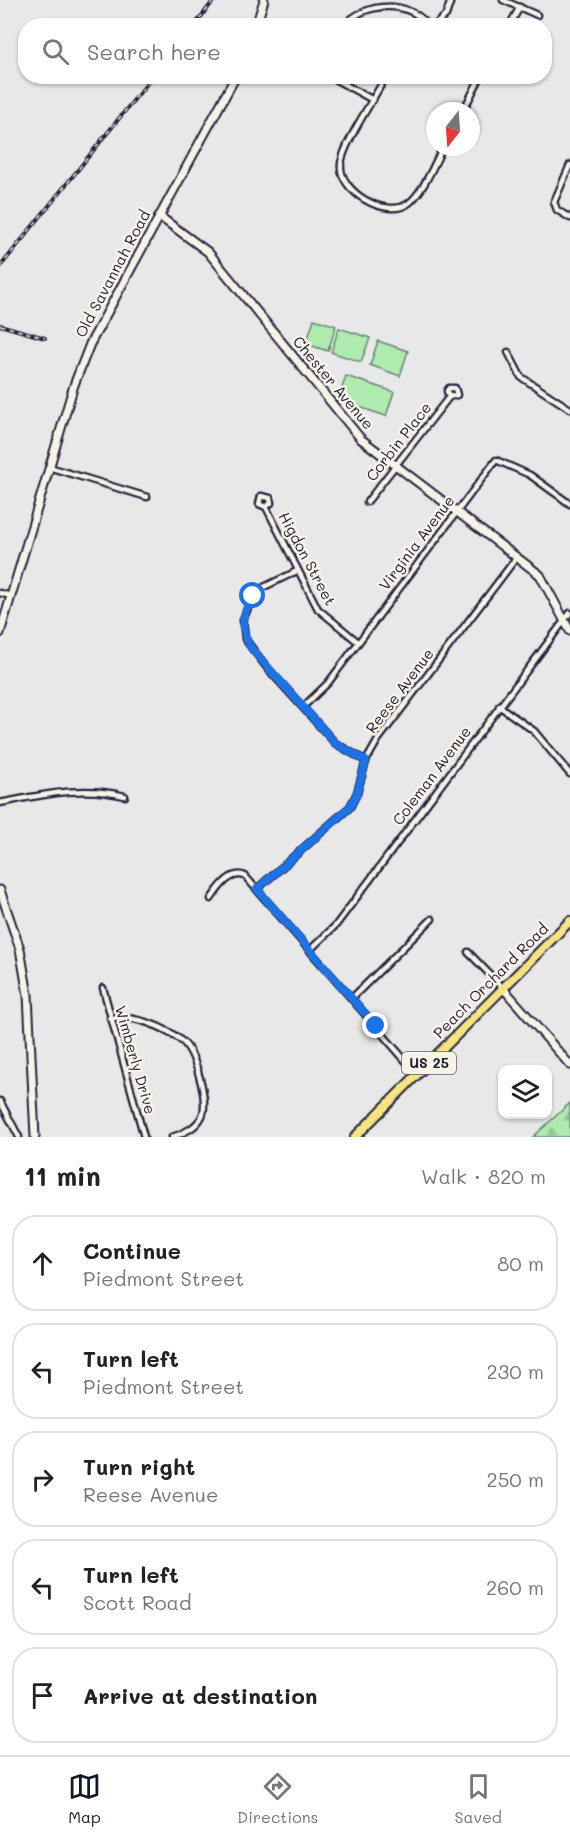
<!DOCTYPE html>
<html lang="en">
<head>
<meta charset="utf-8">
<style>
  :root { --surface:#fff; --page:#f6f6f6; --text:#222; --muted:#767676; --line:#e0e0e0; --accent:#111827 }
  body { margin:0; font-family:Mali,sans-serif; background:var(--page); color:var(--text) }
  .controls { position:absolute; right:18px; bottom:18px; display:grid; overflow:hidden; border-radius:12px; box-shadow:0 2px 4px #0004 }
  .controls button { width:54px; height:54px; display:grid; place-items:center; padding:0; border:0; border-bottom:2px solid var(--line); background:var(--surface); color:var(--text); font:30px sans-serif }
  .compass { position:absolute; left:426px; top:102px; width:54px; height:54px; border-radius:50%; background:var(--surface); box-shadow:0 2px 4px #0004; rotate:197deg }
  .stop { position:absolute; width:18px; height:18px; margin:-14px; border:4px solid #1a73e8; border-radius:50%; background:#fff }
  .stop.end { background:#1a73e8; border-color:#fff; box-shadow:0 2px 6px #0008 }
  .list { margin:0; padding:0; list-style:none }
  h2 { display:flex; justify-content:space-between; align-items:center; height:78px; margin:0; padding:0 24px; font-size:26px }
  h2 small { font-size:20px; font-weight:400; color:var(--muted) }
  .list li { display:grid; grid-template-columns:39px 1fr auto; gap:18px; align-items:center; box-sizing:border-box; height:96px; margin:0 12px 12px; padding:0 12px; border:2px solid var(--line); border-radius:24px }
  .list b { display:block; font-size:22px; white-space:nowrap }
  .list p { margin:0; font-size:20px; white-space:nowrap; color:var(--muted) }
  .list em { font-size:20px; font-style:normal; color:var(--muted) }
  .icon { flex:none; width:33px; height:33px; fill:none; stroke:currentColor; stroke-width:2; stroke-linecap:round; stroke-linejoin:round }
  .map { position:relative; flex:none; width:570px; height:1137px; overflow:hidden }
  .search { position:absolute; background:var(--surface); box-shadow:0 2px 4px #0004; left:18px; right:18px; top:18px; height:66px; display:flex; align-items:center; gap:15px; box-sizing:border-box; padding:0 21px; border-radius:24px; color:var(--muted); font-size:22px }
  .sheet { height:618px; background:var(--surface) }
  nav { display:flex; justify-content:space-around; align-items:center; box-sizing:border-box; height:84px; border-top:2px solid var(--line); background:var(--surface); font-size:16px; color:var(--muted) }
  nav a { display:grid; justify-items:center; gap:3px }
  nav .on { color:var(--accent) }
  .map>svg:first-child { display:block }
  .green { fill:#afeaaf; stroke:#688675; stroke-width:1.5 }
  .forest { fill:url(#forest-firs); stroke:#688675; stroke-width:1.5 }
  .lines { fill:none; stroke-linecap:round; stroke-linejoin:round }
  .street-casing { stroke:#22223b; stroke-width:9 }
  .secondary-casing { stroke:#22223b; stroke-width:11 }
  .primary-casing { stroke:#22223b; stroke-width:12 }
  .street { stroke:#f7f3e8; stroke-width:4.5 }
  .secondary { stroke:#f7f3e8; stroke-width:7 }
  .primary { stroke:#f6e381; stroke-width:8 }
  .rail-casing { stroke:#22223b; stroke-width:4 }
  .rail { stroke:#f7f3e8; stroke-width:1.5; stroke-dasharray:4.5; stroke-linecap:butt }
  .route { stroke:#1a73e8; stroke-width:8 }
  .labels { text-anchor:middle; stroke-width:5; stroke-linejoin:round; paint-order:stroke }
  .shield { fill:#f7f3e8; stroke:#62616f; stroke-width:1.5 }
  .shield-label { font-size:14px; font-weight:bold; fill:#22223b }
  .street-label { font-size:15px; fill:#22223b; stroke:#f7f3e8 }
</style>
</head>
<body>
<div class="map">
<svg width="570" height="1137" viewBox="0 0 570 1137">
  <defs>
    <pattern id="forest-firs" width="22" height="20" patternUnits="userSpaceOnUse" patternTransform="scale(1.5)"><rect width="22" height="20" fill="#afeaaf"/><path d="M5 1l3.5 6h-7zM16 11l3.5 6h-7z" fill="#96c897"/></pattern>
  </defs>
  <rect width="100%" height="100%" fill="#e9e8e9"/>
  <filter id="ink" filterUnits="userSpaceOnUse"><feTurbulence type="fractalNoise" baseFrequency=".0167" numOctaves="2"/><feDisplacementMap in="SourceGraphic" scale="12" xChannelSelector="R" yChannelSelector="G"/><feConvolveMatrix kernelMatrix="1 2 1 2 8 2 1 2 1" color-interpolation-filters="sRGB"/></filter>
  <g filter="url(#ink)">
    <!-- green -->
    <g class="green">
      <path d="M314,319L336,326L328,351L306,344Z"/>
      <path d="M339,328L370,338L361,362L331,352Z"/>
      <path d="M378,341L408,351L400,376L370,365Z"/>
      <path d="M346,376L394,392L386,416L338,400Z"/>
    </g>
    <!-- forest -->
    <path class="forest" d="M570,1103V1137H533Z"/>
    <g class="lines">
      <!-- street casing -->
      <g class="street-casing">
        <g id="street">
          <path d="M503,0L537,15"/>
          <path d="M343,26C367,1 408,0 429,26"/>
          <path d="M434,26L446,15L451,0"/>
          <path d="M509,26L520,7"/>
          <path d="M329,76L373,100"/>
          <path d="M386,76C374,99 345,141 341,163C337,191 387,220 409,203C424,191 434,164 443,147"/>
          <path d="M463,111L481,76"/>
          <path d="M570,165L554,202L557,210L570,218"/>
          <path d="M508,352L521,377L570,409"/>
          <path d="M49,467L147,497"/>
          <path d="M367,502L449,397L457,395L455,388H449L447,391L449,397"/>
          <path d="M266,507L271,503L270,498L261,496L259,504L266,507L318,609L358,642"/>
          <path d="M297,571L264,587L253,596L243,620L245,639L268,669L335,743L366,761"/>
          <path d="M0,593L11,596"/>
          <path d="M499,706L534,731L570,774"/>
          <path d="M303,707L328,683L496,460L530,475L570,504"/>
          <path d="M0,803C42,795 83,785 125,796"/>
          <path d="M257,889L350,807L357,793L366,761L378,740L517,557"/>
          <path d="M211,899C218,889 230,870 245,876L417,1074"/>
          <path d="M310,950L336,925L570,613"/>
          <path d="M468,952L503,988"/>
          <path d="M103,988L144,1137"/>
          <path d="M352,998L432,919"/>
          <path d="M110,1018C133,1015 165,1026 183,1042C195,1053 209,1101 202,1116C197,1127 183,1134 172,1137"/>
          <path d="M0,1101L19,1137"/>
        </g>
      </g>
      <!-- secondary casing -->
      <g class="secondary-casing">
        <g id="secondary">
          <path d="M256,26L264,0"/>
          <path d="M159,216L208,252L361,439L540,575L570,631"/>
          <path d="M0,633L74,385L90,344L236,76"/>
          <path d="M0,890L20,949L28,995L35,1137"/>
          <path d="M503,988L570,1065"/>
        </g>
      </g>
      <!-- primary casing -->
      <g class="primary-casing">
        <path id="primary" d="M355,1137L570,921"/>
      </g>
      <!-- street -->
      <use href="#street" class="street"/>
      <!-- secondary -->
      <use href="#secondary" class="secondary"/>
      <!-- primary -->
      <use href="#primary" class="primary"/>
      <!-- rail casing -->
      <g class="rail-casing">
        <g id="rail">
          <path d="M194,26L214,0"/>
          <path d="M0,267L153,76"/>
          <path d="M0,325L45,338"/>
        </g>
      </g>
      <!-- rail -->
      <use href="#rail" class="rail"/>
    </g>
  </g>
  <g class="lines" filter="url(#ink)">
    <!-- route -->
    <path class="route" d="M253,596C241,614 240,630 251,648L335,743L366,761L357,793L350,807L257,889L376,1026"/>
  </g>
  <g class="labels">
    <!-- shield labels -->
    <rect class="shield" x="402" y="1052" width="54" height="22" rx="4.5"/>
    <g class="shield-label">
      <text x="429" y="1068">US 25</text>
    </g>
    <!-- street labels -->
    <g class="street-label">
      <text transform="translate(113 274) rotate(-62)" y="5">Old Savannah Road</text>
      <text transform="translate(333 383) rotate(50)" y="5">Chester Avenue</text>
      <text transform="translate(399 442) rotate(-52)" y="5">Corbin Place</text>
      <text transform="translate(417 543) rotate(-53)" y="5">Virginia Avenue</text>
      <text transform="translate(307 559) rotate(62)" y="5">Higdon Street</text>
      <text transform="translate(400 691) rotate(-53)" y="5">Reese Avenue</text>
      <text transform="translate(432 776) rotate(-53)" y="5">Coleman Avenue</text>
      <text transform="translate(491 981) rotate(-45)" y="5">Peach Orchard Road</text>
      <text transform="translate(135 1060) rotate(74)" y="5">Wimberly Drive</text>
    </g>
  </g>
</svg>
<div class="controls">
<button><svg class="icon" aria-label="layers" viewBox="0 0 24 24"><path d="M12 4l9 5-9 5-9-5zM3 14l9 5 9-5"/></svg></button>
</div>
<svg class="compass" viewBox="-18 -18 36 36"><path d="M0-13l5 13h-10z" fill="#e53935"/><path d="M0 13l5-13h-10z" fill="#767676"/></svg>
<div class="stop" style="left:253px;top:596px"></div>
<div class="stop end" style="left:376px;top:1026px"></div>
<div class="search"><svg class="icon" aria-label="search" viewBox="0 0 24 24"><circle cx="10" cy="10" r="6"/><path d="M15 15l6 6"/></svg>Search here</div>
</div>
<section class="sheet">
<h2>11 min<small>Walk · 820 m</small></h2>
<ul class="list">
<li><svg class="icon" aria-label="ahead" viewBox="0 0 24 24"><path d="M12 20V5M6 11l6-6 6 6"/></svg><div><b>Continue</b><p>Piedmont Street</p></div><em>80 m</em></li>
<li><svg class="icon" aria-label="left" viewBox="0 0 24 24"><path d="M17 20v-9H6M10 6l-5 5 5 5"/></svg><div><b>Turn left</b><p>Piedmont Street</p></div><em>230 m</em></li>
<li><svg class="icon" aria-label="right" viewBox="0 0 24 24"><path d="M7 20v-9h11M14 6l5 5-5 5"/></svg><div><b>Turn right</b><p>Reese Avenue</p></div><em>250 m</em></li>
<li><svg class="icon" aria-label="left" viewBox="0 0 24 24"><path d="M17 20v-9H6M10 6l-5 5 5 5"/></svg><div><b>Turn left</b><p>Scott Road</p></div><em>260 m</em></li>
<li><svg class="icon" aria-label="arrive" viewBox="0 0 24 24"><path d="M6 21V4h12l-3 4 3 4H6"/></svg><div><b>Arrive at destination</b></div></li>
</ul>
</section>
<nav>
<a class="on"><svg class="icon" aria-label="map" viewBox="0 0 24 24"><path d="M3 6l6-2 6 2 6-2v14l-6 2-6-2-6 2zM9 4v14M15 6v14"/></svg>Map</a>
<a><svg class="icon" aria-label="directions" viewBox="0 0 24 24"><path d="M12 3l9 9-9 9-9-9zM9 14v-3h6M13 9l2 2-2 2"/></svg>Directions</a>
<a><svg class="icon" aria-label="saved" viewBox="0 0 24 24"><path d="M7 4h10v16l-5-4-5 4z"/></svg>Saved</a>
</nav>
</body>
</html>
